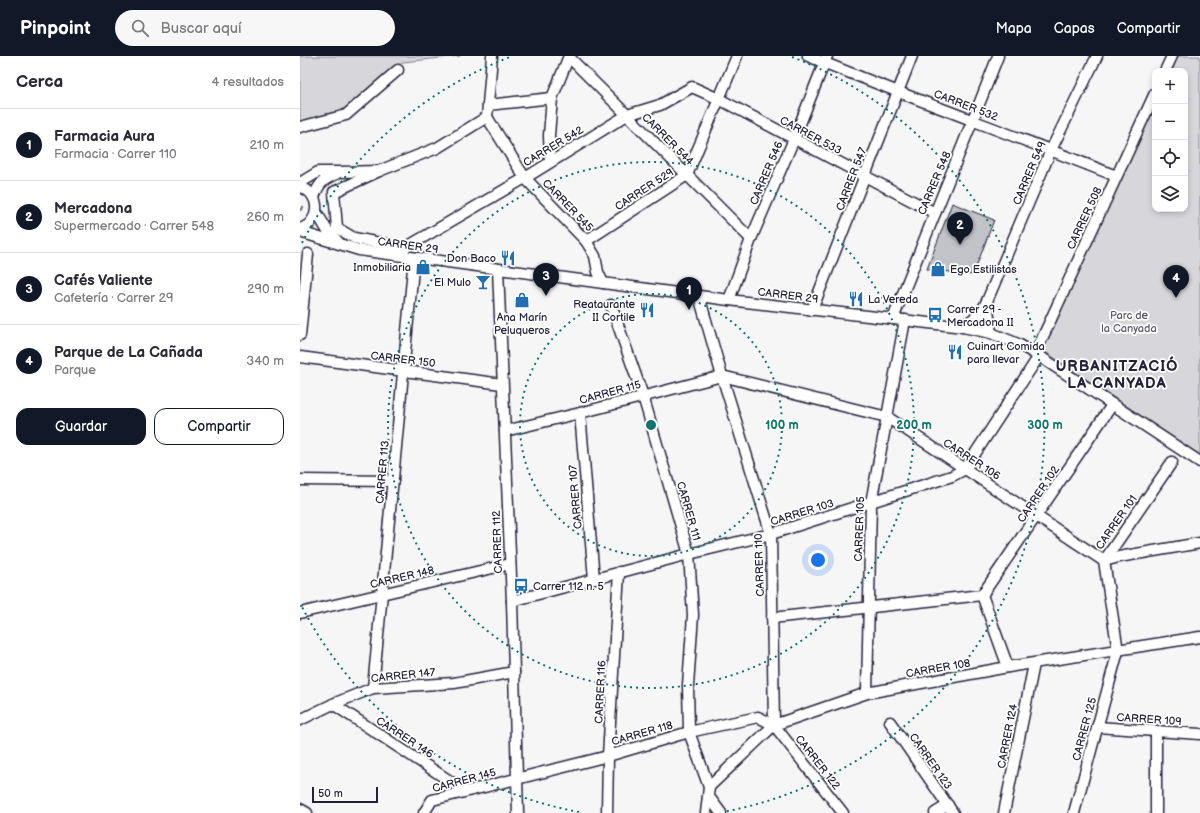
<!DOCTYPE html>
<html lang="es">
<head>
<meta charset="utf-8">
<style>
  :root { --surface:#fff; --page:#f7f7f7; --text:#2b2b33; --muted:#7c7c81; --line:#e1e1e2; --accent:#111827 }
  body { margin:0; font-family:"Balsamiq Sans",sans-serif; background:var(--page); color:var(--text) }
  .controls { position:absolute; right:12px; top:12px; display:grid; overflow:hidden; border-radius:8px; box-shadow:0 2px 6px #0003 }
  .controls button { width:36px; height:36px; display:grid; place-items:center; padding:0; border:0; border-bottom:1px solid var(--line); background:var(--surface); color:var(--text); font:20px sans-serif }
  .scale { position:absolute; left:12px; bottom:10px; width:66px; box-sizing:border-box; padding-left:4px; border:2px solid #22223b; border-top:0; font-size:11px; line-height:14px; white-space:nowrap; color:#22223b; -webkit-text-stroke:3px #fff; paint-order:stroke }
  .you { position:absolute; left:518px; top:504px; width:14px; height:14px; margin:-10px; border:3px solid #fff; border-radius:50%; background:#1a73e8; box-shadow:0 0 0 6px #1a73e833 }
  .badge { display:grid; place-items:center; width:26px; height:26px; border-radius:50%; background:var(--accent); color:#fff; font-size:13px; font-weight:700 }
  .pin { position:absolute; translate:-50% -33px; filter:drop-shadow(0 1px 2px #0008) }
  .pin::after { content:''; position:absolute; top:21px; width:14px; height:12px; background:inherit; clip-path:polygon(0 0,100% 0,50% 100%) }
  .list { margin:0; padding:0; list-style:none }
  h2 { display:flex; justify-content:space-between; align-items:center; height:52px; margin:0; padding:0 16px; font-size:17px }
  h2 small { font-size:13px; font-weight:400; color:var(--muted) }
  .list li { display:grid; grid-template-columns:26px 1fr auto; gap:12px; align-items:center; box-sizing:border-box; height:72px; padding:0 16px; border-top:1px solid var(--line) }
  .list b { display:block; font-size:15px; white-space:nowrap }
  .list p { margin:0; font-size:13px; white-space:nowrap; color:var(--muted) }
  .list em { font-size:13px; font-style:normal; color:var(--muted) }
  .actions { display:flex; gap:8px; padding:12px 16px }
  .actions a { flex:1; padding:9px 0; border:1px solid var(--accent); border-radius:12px; text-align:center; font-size:14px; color:var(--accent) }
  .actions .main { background:var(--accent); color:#fff }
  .icon { flex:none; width:22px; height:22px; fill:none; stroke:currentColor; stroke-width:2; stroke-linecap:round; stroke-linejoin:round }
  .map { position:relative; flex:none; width:900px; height:757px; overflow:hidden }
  header { display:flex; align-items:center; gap:24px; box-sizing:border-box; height:56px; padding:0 20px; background:var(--accent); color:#fff }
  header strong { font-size:19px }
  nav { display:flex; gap:22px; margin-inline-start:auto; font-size:14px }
  .search { width:280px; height:36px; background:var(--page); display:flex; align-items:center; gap:10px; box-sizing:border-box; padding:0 14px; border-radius:22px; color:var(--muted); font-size:15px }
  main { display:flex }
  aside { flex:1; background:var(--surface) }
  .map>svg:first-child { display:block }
  .green { fill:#d7d7db; stroke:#7c7c8b }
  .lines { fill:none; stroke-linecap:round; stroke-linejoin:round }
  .stream { stroke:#767685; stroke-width:2.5 }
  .building { fill:#c2c2c9; stroke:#22223b }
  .street-casing { stroke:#22223b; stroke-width:13 }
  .street { stroke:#fff; stroke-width:10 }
  .ring { fill:none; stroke:#0f766e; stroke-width:2; stroke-dasharray:2 4 }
  .labels { text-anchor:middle; stroke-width:3.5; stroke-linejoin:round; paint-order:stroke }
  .street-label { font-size:11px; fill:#22223b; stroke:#fff }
  .poi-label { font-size:11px; fill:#22223b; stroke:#fff; text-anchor:start }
  .park-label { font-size:11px; fill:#58586b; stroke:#fff }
  .district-label { font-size:15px; font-weight:bold; letter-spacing:1px; fill:#22223b; stroke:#fff }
  .centre { fill:#0f766e; stroke:#fff; stroke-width:2 }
  .ring-label { font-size:12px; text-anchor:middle; font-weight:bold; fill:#0f766e; stroke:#fff; stroke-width:3.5; stroke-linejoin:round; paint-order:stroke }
</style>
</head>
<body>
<header>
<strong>Pinpoint</strong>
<div class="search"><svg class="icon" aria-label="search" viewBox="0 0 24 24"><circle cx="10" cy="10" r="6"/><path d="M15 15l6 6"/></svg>Buscar aquí</div>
<nav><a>Mapa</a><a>Capas</a><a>Compartir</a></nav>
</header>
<main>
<aside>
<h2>Cerca<small>4 resultados</small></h2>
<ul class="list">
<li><span class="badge">1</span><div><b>Farmacia Aura</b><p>Farmacia · Carrer 110</p></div><em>210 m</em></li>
<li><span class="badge">2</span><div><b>Mercadona</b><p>Supermercado · Carrer 548</p></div><em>260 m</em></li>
<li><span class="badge">3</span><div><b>Cafés Valiente</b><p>Cafetería · Carrer 29</p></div><em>290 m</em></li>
<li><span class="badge">4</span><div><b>Parque de La Cañada</b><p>Parque</p></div><em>340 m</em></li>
</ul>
<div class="actions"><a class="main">Guardar</a><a>Compartir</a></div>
</aside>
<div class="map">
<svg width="900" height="757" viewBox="0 0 900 757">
  <rect width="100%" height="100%" fill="#f6f6f7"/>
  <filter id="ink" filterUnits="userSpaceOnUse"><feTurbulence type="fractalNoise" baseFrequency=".025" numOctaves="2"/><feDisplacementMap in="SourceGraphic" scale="8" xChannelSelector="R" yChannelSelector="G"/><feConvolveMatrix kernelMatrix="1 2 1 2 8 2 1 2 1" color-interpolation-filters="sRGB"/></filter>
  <g filter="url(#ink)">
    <!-- green -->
    <g class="green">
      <path d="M0,0H160L103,6L40,57L0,68Z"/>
      <path d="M874,0H900V399L741,293L855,42V153H885V15H867Z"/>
    </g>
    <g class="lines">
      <!-- stream -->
      <g class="stream">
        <path d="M0,154L3,151"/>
        <path d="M278,166L283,172"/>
      </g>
    </g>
    <!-- building -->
    <path class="building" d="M652,147L694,164L673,219L627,213Z"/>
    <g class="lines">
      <!-- street casing -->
      <g class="street-casing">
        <g id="street">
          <path d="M192,0L187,61L225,122L286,185L295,200L298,216L303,227"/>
          <path d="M508,0C610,42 714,79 816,120"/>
          <path d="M269,1L451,183"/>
          <path d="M865,15L872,0"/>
          <path d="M188,49L252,42"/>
          <path d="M0,71L46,59L98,14"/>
          <path d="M250,106L249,79L252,42L269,0"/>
          <path d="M79,115L34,136L37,172L54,182L105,192L225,122L327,59L360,49L392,31L419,43L635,157"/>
          <path d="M0,127L18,116H40L79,115L137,92L187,61"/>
          <path d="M0,131C22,137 21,167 0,173"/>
          <path d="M14,141C19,127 23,124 36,118"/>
          <path d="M17,157L27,174L40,188"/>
          <path d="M0,176L59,194L429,244L663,271L691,277L718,288L739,300L900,406"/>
          <path d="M286,185L387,119L437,0"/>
          <path d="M198,213L212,545L218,757"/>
          <path d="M399,240L422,320L471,478L474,669"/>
          <path d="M429,244L451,183L494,83L527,0"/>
          <path d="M687,245L691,277"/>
          <path d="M311,249L343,340L389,498L393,559L388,629L389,676L409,731L406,757"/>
          <path d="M512,254L612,0"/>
          <path d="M593,263C627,175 664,88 698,0"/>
          <path d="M663,271L681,257L687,245L751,94L797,0"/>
          <path d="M0,279L8,198"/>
          <path d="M735,298L855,37"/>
          <path d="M0,301L202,328"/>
          <path d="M280,357L294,523"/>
          <path d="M205,375L280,357L422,320L587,361L804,505L819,501L900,487"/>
          <path d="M0,424L93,425"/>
          <path d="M212,545L389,498L471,478L652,420L665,413L739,300"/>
          <path d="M0,557L210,508"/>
          <path d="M472,562L682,539"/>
          <path d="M708,611L682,539L812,349"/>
          <path d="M73,632L114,202"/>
          <path d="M567,637L571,447L605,264"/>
          <path d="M33,648L165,735"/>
          <path d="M0,664L33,648L73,632L154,627L214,616"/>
          <path d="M590,666L653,757"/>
          <path d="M797,671L900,678"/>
          <path d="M409,731L474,669L567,637L708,611L900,581"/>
          <path d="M409,741L421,757"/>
          <path d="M0,753L7,757"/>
          <path d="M124,757L132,744L308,700L389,676L458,661L474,669L543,757"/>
          <path d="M307,757L308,700L319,516"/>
          <path d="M635,757L648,749"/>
          <path d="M704,757L734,608"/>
          <path d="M774,757L818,595L804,505L872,406"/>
          <path d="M856,757V675"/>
        </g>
      </g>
      <!-- street -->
      <use href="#street" class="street"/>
    </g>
  </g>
  <!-- distance rings -->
  <g class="ring">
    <circle cx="351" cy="369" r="131"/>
    <circle cx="351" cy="369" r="263"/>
    <path d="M279 756A394 394 0 0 1 2 551M2 187A394 394 0 0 1 210 1M492 1A394 394 0 0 1 423 756"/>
  </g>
  <!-- icons -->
  <defs>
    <g id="restaurant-bare" transform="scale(1.2)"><path d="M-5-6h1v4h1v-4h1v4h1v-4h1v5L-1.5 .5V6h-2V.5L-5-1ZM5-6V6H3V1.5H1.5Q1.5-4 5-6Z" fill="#1f6fb2" stroke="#fff" stroke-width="2.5" paint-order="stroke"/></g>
    <g id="shop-bare" transform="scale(1.2)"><path d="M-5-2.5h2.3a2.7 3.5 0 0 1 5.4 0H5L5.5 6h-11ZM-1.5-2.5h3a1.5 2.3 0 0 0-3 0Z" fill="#1f6fb2" stroke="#fff" stroke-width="2.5" paint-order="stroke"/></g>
    <g id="bar-bare" transform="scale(1.2)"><path d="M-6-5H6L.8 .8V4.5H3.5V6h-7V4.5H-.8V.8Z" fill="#1f6fb2" stroke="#fff" stroke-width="2.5" paint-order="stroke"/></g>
    <g id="bus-bare" transform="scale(1.2)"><path d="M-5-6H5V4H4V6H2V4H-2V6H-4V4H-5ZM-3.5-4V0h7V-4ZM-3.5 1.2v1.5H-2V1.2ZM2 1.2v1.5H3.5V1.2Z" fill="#1f6fb2" stroke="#fff" stroke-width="2.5" paint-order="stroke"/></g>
  </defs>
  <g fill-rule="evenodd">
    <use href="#restaurant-bare" x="208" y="202"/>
    <use href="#shop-bare" x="123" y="211"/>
    <use href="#shop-bare" x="638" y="213"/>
    <use href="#bar-bare" x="183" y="226"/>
    <use href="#restaurant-bare" x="556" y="243"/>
    <use href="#shop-bare" x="222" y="244"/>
    <use href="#restaurant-bare" x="347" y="254"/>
    <use href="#bus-bare" x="635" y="259"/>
    <use href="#restaurant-bare" x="655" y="296"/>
    <use href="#bus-bare" x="221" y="530"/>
  </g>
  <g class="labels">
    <!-- street labels -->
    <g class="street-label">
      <text transform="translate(666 49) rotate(21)" y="4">CARRER 532</text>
      <text transform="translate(511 79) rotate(28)" y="4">CARRER 533</text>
      <text transform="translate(368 83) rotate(45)" y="4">CARRER 544</text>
      <text transform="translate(253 90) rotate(-31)" y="4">CARRER 542</text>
      <text transform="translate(466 117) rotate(-67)" y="4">CARRER 546</text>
      <text transform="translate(729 117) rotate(-67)" y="4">CARRER 549</text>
      <text transform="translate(551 123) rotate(-69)" y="4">CARRER 547</text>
      <text transform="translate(634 127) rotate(-67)" y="4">CARRER 548</text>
      <text transform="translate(344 133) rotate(-33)" y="4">CARRER 529</text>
      <text transform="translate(268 149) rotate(46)" y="4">CARRER 545</text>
      <text transform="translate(784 162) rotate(-65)" y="4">CARRER 508</text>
      <text transform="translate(108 189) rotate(8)" y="4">CARRER 29</text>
      <text transform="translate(488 239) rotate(7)" y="4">CARRER 29</text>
      <text transform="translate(103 303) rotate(7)" y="4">CARRER 150</text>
      <text transform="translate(310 336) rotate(-15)" y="4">CARRER 115</text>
      <text transform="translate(672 403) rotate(33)" y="4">CARRER 106</text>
      <text transform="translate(82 416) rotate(-85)" y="4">CARRER 113</text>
      <text transform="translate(738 438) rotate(-56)" y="4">CARRER 102</text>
      <text transform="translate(275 441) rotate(-95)" y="4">CARRER 107</text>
      <text transform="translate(389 455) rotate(74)" y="4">CARRER 111</text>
      <text transform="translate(502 456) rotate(-17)" y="4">CARRER 103</text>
      <text transform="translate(816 466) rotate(-55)" y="4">CARRER 101</text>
      <text transform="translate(559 473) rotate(-88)" y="4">CARRER 105</text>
      <text transform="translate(197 486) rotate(-92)" y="4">CARRER 112</text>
      <text transform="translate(459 509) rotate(-92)" y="4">CARRER 110</text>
      <text transform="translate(102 521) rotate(-13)" y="4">CARRER 148</text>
      <text transform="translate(638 612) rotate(-10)" y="4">CARRER 108</text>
      <text transform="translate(103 619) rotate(-6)" y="4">CARRER 147</text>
      <text transform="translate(300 636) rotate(-87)" y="4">CARRER 116</text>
      <text transform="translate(849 663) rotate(4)" y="4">CARRER 109</text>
      <text transform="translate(784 673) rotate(-75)" y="4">CARRER 125</text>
      <text transform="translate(342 677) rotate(-16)" y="4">CARRER 118</text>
      <text transform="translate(707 680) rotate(-79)" y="4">CARRER 124</text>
      <text transform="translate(105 681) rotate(33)" y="4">CARRER 146</text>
      <text transform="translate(631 705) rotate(55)" y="4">CARRER 123</text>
      <text transform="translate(518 706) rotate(52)" y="4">CARRER 122</text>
      <text transform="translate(164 724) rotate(-15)" y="4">CARRER 145</text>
    </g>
    <!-- poi labels -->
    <g class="poi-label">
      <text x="196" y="206" text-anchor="end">Don Baco</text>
      <text x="111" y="215" text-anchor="end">Inmobiliaria</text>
      <text x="650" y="217">Ego Estilistas</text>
      <text x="171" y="230" text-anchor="end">El Mulo</text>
      <text x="568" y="247">La Vereda</text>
      <text x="335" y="252" text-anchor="end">Reataurante<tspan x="335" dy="13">II Cortile</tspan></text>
      <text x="647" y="257">Carrer 29 -<tspan x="647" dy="13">Mercadona II</tspan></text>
      <text x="222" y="265" text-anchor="middle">Ana Marín<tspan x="222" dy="13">Peluqueros</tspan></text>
      <text x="667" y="294">Cuinart Comida<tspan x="667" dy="13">para llevar</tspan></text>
      <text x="233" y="534">Carrer 112 n. 5</text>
    </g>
    <!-- park labels -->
    <g class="park-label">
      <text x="829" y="263">Parc de<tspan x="829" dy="13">la Canyada</tspan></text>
    </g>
    <!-- district labels -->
    <g class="district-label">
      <text x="817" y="315">URBANITZACIÓ<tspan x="817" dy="17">LA CANYADA</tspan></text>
    </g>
  </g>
  <circle cx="351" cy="369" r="6" class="centre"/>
  <g class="ring-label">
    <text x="482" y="373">100 m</text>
    <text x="614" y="373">200 m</text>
    <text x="745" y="373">300 m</text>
  </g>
</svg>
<div class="controls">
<button>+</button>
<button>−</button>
<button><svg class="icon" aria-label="locate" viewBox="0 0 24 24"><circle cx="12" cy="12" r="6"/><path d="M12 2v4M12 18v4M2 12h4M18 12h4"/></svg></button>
<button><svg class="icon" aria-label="layers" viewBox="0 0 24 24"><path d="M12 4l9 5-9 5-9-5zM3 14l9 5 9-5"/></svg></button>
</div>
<div class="scale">50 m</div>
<div class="you"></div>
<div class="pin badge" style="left:389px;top:254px">1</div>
<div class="pin badge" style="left:660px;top:189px">2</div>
<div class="pin badge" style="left:246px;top:240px">3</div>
<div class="pin badge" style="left:876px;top:242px">4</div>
</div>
</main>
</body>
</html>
